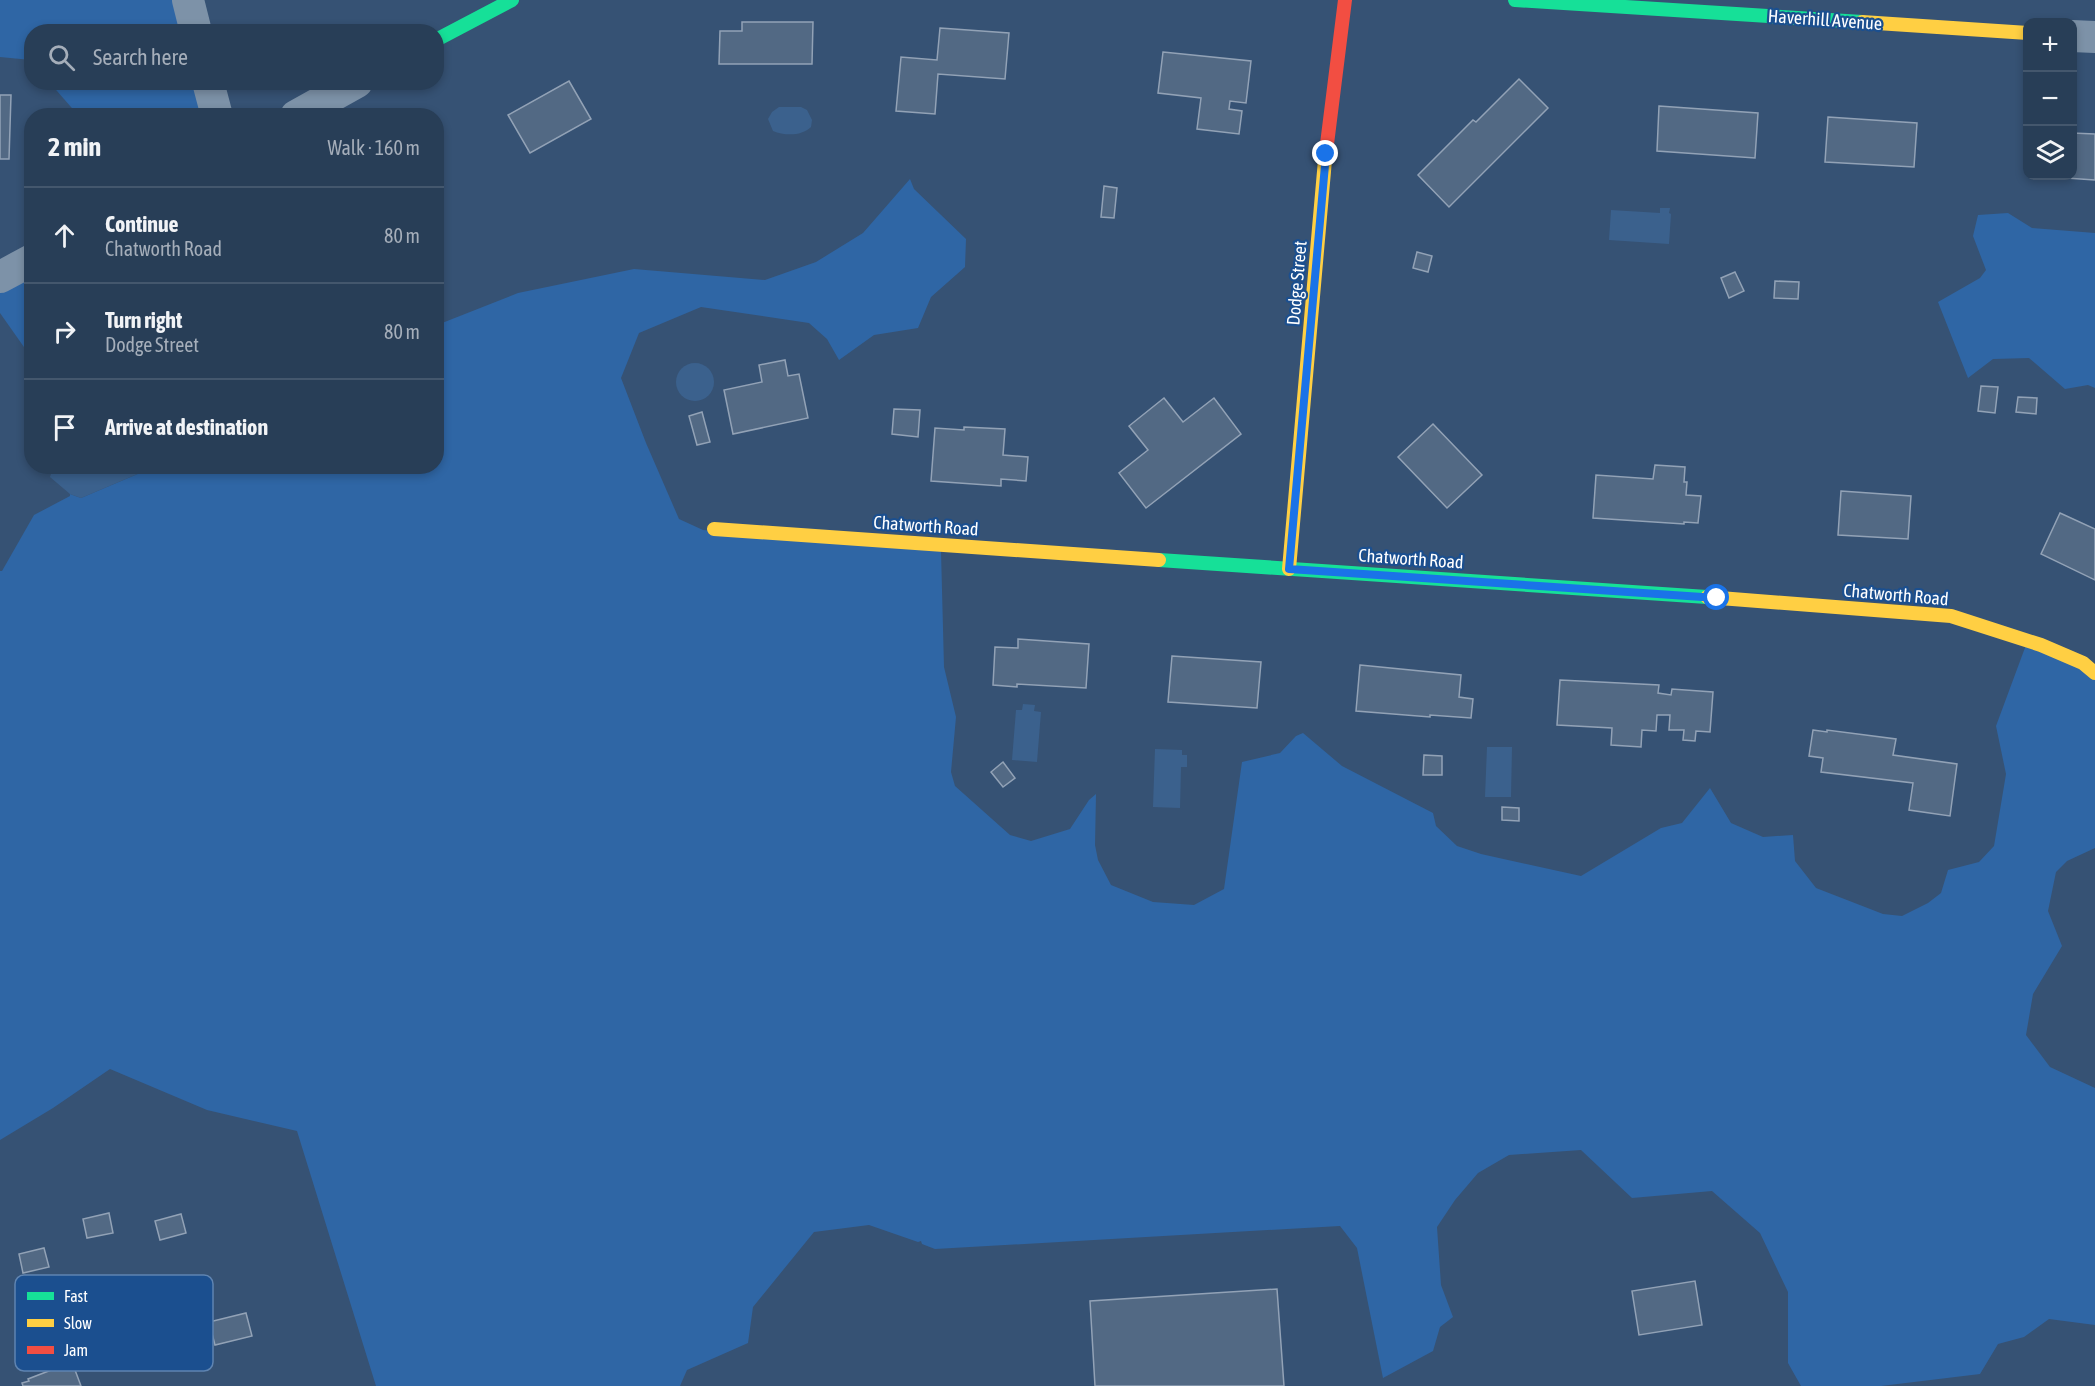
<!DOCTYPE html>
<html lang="en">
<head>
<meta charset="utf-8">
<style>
  :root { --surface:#283e57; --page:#344961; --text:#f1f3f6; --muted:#a5aeba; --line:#44576d }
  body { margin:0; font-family:"Asap Condensed",sans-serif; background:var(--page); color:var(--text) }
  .controls { position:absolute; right:18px; top:18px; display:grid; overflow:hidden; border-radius:12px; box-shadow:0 3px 9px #0003 }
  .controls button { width:54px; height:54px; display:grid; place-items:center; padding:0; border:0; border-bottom:2px solid var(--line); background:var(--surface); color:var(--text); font:30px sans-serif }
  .stop { position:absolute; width:18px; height:18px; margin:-14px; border:4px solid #1a73e8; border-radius:50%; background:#fff }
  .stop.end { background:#1a73e8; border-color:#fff; box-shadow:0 2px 6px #0008 }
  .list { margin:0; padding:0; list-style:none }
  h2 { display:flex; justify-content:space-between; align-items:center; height:78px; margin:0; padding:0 24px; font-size:26px }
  h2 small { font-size:20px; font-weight:400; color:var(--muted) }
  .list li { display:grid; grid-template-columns:39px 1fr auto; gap:18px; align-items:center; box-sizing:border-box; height:96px; padding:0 24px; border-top:2px solid var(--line) }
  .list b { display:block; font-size:22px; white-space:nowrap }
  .list p { margin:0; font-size:20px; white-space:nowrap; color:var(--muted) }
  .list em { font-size:20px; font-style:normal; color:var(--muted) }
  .icon { flex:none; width:33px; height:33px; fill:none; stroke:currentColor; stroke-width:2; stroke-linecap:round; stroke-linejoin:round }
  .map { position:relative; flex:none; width:2095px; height:1386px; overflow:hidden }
  .search { position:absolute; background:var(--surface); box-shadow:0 3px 9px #0003; left:24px; top:24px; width:420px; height:66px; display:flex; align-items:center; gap:15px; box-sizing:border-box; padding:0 21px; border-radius:24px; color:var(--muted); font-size:22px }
  .panel { position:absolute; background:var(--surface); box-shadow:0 3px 9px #0003; left:24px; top:108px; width:420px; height:366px; border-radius:24px }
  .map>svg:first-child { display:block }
  .green { fill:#2f66a5 }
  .water { fill:#3b618d }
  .building { fill:#526984; stroke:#92a2b6; stroke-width:1.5 }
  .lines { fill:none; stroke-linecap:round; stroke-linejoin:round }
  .street { stroke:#7d92a8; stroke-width:32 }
  .fast { stroke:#16e098; stroke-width:14 }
  .slow { stroke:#ffcf43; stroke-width:14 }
  .jam { stroke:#f24e42; stroke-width:14 }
  .route { stroke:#1a73e8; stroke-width:8 }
  .labels { text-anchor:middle; stroke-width:4.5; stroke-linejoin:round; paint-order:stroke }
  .street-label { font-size:18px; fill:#fff; stroke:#1b4f8f }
  .key { fill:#1b4f8f; stroke:#5f84b1; stroke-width:1.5 }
  .key-label { font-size:16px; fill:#fff }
</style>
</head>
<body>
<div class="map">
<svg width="2095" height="1386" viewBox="0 0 2095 1386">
  <rect width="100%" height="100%" fill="#365274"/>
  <!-- green -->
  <g class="green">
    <path d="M0,0H191L198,31L32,32L31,60L0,57Z"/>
    <path d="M50,83H211L219,115H78Z"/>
    <path d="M910,179L914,189L966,239L965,267L931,297L918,328L874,335L839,360L827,339L809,323L701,307L639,333L621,378L646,443L679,519L703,530L941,551L944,667L956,717L951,772L955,786L1010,835L1031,841L1070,829L1089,800L1096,794L1095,845L1098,860L1111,885L1153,902L1194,905L1224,889L1242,762L1280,753L1296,736L1303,733L1342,766L1433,813L1436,826L1457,846L1481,854L1581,876L1661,828L1682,823L1710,788L1731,823L1763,837L1793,835L1795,861L1816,888L1883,914L1902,916L1928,903L1941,893L1948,870L1979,862L1994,846L2006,774L1996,726L2026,645L2095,672V848L2067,861L2056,872L2048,911L2062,946L2033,994L2026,1035L2050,1067L2095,1088V1325L2049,1319L2024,1337L1998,1344L1980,1374L1881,1386H1801L1788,1363V1292L1760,1233L1712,1191L1632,1198L1581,1150L1509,1155L1478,1173L1455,1200L1437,1227L1441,1285L1453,1317L1440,1327L1433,1351L1383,1378L1357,1248L1340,1226L935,1249L922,1244L921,1241L918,1242L869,1225L814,1232L753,1307L748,1343L687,1370L680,1386H376L297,1131L207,1110L110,1069L53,1108L0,1140V571H2L34,515L70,496V494L81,498L154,467L436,466L437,325L518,293L634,269L765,280L816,262L863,233Z"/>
    <path d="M2008,213L2032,228L2095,233V388L2088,385L2065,389L2029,358L1993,359L1968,378L1938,302L1980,278L1986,270L1973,236L1978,215Z"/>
    <path d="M31,262V357L0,313V280Z"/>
  </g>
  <!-- water -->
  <g class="water">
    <path d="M779,107H801L807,110L812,120L811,127C802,136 785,136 773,131L768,119L772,112Z"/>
    <path d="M1660,208H1670L1669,213L1671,214L1669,244L1609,240L1611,210L1660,213Z"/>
    <circle cx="695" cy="382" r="19"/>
    <path d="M53,467V466L154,467L81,498L70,494L50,477Z"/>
    <path d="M1023,704L1035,705L1034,711L1041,712L1037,762L1012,760L1016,710H1022Z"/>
    <path d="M1487,747H1512L1511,797H1485Z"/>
    <path d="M1155,749L1182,750V755H1187V767H1181L1180,808L1153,807Z"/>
  </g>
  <!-- building -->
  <g class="building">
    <path d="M742,22H813L812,64H719L720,31H742Z"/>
    <path d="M940,28L1009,33L1005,79L938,74L935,114L896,111L901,57L937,60Z"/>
    <path d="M1163,52L1251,61L1246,103L1230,101L1229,109L1242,111L1239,134L1197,129L1201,98L1158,93Z"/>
    <path d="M1519,79L1548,108L1449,207L1418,175L1473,120L1476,122Z"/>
    <path d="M569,81L591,119L530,153L508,115Z"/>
    <path d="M0,95H11L9,159H0Z"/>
    <path d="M1659,106L1758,113L1755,158L1657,151Z"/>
    <path d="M1828,117L1917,123L1914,167L1825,162Z"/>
    <path d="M2072,133L2095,134V180L2051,177L2072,176Z"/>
    <path d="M1104,186L1117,188L1114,218L1101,217Z"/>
    <path d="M1417,252L1432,256L1428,272L1413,268Z"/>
    <path d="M1735,272L1744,291L1729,298L1721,278Z"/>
    <path d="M1775,281L1799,282L1798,299L1774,298Z"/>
    <path d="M785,360L788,376L799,374L808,418L733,434L724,390L762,382L759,365Z"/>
    <path d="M1981,386L1998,387L1995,413L1978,411Z"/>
    <path d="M2018,397L2037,398L2036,414L2016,412Z"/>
    <path d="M1164,398L1183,422L1214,398L1241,434L1146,508L1119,473L1148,450L1129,426Z"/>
    <path d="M894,409L920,410L918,437L892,434Z"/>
    <path d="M702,412L710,442L697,445L689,416Z"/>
    <path d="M1433,424L1482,475L1447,508L1398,457Z"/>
    <path d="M964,427L1005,429L1003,455L1028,457L1026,481L1001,479V486L931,481L935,428L964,430Z"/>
    <path d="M1655,465L1685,467L1684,482H1687L1686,495L1701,496L1698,523L1684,522V524L1593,518L1596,475L1653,479Z"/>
    <path d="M1841,491L1911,496L1908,539L1838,535Z"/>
    <path d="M2060,513L2095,529V580L2041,554Z"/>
    <path d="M1018,639L1089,644L1086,688L1017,684V687L993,685L995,647L1018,648Z"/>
    <path d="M1172,656L1261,662L1257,708L1168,702Z"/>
    <path d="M1360,665L1461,675L1459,697L1473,699L1471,718L1430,715V717L1356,711Z"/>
    <path d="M1560,680L1659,685L1658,693L1671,695L1672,689L1713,692L1710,732L1696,731L1695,741L1683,740L1684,730H1669L1670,715H1657L1656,731L1642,730L1641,747L1611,745L1612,728L1557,725Z"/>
    <path d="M1813,730L1827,732V730L1896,739L1893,755L1957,764L1950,816L1909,810L1913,783L1821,772L1823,758L1809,756Z"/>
    <path d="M1424,755L1442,756V775H1423Z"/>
    <path d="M1003,762L1015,778L1003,787L991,772Z"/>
    <path d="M1502,807L1519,808V821L1502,820Z"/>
    <path d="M109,1213L113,1233L87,1238L83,1219Z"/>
    <path d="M181,1214L186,1233L160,1240L155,1221Z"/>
    <path d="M44,1248L49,1267L23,1273L19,1254Z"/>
    <path d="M1695,1281L1702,1325L1639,1335L1632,1291Z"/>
    <path d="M1277,1289L1284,1386H1095L1090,1301Z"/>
    <path d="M246,1313L252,1336L215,1345L209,1322Z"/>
    <path d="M72,1362L81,1386H23L22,1383L29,1381L28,1379Z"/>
  </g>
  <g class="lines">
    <!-- street -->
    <g class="street">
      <path d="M188,0L196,32"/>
      <path d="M2072,36L2095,37"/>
      <path d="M208,82L217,116"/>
      <path d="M296,116L357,82"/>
      <path d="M0,277L32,260"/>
    </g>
    <!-- fast -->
    <g class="fast">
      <path d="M1515,0L1862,22"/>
      <path d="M436,40L512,0"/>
      <path d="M1159,560L1707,597"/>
    </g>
    <!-- slow -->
    <g class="slow">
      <path d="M1862,22L2028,33"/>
      <path d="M714,529L1159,560"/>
      <path d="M1289,569L1325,160"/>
      <path d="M1707,597L1951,616L2041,645L2083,663L2095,673"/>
    </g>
    <!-- jam -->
    <path class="jam" d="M1325,160L1345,0"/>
  </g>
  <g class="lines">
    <!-- route -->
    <path class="route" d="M1326,154L1289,569L1717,598"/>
  </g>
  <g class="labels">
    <!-- street labels -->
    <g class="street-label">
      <text transform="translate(1825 20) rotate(4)" y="6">Haverhill Avenue</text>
      <text transform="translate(1297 283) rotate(-85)" y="6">Dodge Street</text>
      <text transform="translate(926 526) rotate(4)" y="6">Chatworth Road</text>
      <text transform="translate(1411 559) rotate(4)" y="6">Chatworth Road</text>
      <text transform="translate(1896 595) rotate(5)" y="6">Chatworth Road</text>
    </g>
  </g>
  <!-- legend -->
  <rect x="15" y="1275" width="198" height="96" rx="9" class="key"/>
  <rect x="27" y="1292" width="27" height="8" fill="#16e098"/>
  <rect x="27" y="1319" width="27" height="8" fill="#ffcf43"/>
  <rect x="27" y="1346" width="27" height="8" fill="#f24e42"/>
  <g class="key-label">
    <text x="64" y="1302">Fast</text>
    <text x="64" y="1329">Slow</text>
    <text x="64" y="1356">Jam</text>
  </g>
</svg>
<div class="controls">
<button>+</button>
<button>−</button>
<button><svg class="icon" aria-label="layers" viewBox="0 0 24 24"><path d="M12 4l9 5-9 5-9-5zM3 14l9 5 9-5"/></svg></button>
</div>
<div class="stop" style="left:1717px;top:598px"></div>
<div class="stop end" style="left:1326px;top:154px"></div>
<div class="search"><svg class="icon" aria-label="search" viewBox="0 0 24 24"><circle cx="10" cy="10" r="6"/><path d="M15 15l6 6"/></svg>Search here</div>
<section class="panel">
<h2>2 min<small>Walk · 160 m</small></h2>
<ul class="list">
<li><svg class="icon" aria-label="ahead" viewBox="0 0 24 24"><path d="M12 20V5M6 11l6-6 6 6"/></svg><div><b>Continue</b><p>Chatworth Road</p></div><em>80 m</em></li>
<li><svg class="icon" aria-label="right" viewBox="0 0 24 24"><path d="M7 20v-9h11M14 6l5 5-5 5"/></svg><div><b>Turn right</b><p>Dodge Street</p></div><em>80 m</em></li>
<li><svg class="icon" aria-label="arrive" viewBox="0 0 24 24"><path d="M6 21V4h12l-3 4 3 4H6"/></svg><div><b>Arrive at destination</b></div></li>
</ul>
</section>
</div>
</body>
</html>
